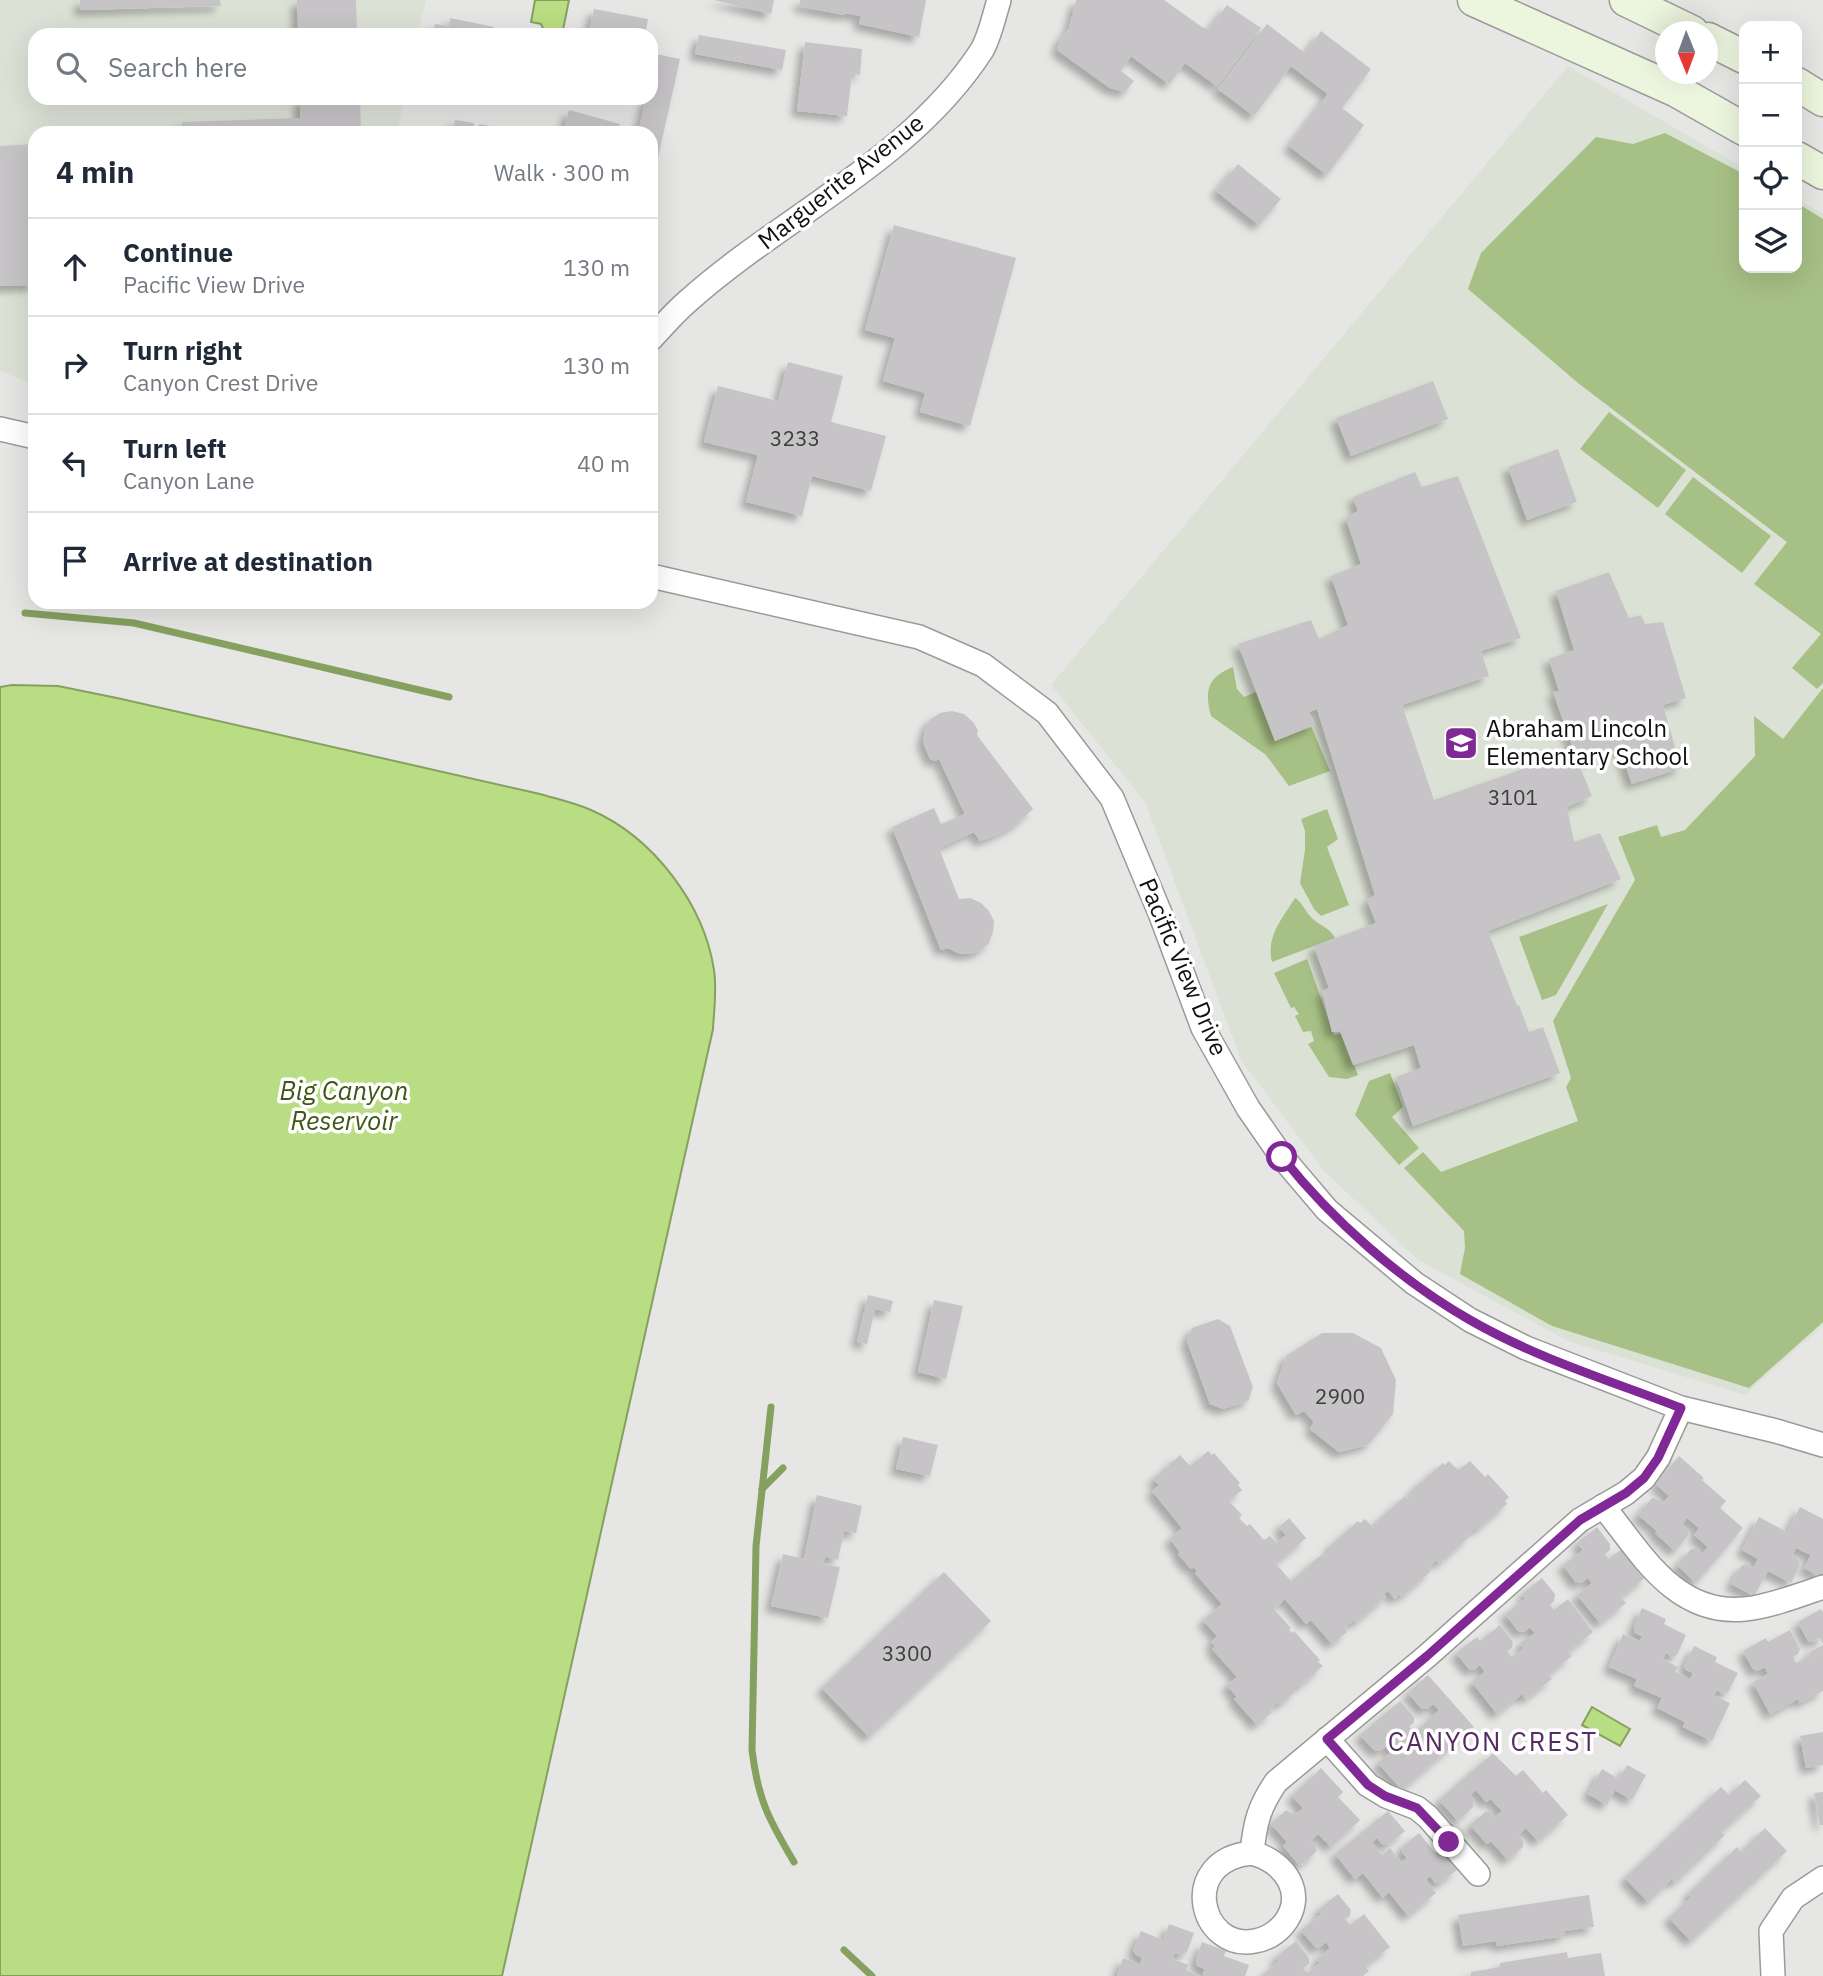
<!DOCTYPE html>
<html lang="en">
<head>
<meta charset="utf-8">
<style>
  :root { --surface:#fff; --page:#f2f2f3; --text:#1f2937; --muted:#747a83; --line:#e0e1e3 }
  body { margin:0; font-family:"IBM Plex Sans",sans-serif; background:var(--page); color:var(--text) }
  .controls { position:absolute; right:21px; top:21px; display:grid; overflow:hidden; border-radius:14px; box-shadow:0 7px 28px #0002 }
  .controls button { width:63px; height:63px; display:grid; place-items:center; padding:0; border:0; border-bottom:2px solid var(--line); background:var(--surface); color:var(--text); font:35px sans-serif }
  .compass { position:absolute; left:1655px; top:21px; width:63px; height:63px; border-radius:50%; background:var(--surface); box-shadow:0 7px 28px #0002; rotate:179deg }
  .stop { position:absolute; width:21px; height:21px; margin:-16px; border:5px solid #7f2896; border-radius:50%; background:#fff }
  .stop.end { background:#7f2896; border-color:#fff; box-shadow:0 2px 7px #0008 }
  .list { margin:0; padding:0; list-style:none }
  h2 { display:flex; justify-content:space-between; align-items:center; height:91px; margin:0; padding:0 28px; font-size:30px }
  h2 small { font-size:23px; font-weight:400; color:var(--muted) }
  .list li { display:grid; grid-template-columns:46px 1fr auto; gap:21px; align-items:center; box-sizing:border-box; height:98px; padding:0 28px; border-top:2px solid var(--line) }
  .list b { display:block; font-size:26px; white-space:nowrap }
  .list p { margin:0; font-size:23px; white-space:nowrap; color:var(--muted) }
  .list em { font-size:23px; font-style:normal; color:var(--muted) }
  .icon { flex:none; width:38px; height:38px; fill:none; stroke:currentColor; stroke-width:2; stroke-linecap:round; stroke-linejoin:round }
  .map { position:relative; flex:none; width:1823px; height:1976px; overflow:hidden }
  .search { position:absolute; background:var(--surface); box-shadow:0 7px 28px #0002; left:28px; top:28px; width:630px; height:77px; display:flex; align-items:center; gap:18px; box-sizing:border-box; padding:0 24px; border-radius:21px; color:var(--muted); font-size:26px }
  .panel { position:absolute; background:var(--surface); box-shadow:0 7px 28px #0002; left:28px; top:126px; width:630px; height:483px; border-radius:21px }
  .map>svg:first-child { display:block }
  .built { fill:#dce1d6 }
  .green { fill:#a7c085 }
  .water { fill:#b9dd82; stroke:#86a060; stroke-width:2 }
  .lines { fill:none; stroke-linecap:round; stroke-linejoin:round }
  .stream { stroke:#86a060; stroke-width:7 }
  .building { fill:#c7c4c7; filter:url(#shadow) }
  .street-casing { stroke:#9a9b98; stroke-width:26 }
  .secondary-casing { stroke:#9a9b98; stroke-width:35 }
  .street { stroke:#fff; stroke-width:23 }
  .secondary { stroke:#ecf5de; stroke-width:32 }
  .route { stroke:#7f2896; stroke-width:9 }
  .labels { text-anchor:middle; stroke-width:7; stroke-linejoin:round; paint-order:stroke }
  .number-label { font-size:21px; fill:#3d3d3d }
  .street-label { font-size:24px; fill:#0f100f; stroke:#fff }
  .poi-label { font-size:24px; fill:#0f100f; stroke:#fff; text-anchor:start }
  .water-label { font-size:26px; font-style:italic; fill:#405616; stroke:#fff }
  .neighbourhood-label { font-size:26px; letter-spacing:2px; fill:#552c61; stroke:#fff }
</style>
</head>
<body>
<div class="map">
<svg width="1823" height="1976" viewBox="0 0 1823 1976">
  <defs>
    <filter id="shadow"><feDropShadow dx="-6" dy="6" stdDeviation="3.5" flood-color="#0004"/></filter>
  </defs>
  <rect width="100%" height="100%" fill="#e6e7e4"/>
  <!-- built -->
  <g class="built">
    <path d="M0,0H426L418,35H35V98H404L397,133H35V385L0,371Z"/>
    <path d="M1568,66L1744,168V268H1797V199L1823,214V1326L1745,1395L1568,1341L1418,1260L1324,1171L1241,1060L1145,802L1051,685Z"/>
  </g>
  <!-- green -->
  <g class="green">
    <path d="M1665,133L1744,174V268H1797V203L1823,219V683L1817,689L1792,668L1821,634L1754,584L1787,542L1578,383L1468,289L1481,253L1596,137L1633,144Z"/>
    <path d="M1609,412L1686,470L1658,508L1580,449Z"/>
    <path d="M1693,477L1771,536L1742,573L1665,514Z"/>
    <path d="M1233,667L1237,689L1244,697L1256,692L1275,741L1311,726L1330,771L1289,786L1266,755L1211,716C1204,690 1208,677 1233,667Z"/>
    <path d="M1823,688V1322L1749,1388L1552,1326L1460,1274L1465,1248L1464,1231L1404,1168L1423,1152L1441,1172L1578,1121L1566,1087L1571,1078L1553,1021L1635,880L1618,837L1657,825L1661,837L1685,830L1755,756L1754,716L1783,739Z"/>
    <path d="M1327,809L1338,839L1327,847L1349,905L1321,916L1314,909L1300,883L1305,850V831L1301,819Z"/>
    <path d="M1295,898C1303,903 1306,913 1313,919C1321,926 1330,928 1335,938L1272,962C1266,936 1282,919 1295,898Z"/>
    <path d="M1608,904L1556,995L1542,1000L1519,937Z"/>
    <path d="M1307,959L1334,1035L1341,1033L1358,1075L1347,1079L1329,1077L1308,1044L1314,1041L1311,1031L1303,1032L1295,1016L1299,1014L1294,1007L1291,1008L1274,973Z"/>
    <path d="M1390,1073L1403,1107L1392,1117L1419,1148L1399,1165L1355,1115L1369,1081Z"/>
  </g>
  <!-- water -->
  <g class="water">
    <path d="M535,0H569L562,35H546L541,24L531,22Z"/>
    <path d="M12,685L58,686L117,698L540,794C557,799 575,803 591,810C653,837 704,904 714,970C717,989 714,1010 713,1029L502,1976H0V687Z"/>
    <path d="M1592,1707L1630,1729L1620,1746L1582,1725Z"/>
  </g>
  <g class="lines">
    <!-- stream -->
    <g class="stream">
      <path d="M25,613L134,623L449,697"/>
      <path d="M771,1407L756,1546L752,1750C758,1800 769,1820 794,1862"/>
      <path d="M762,1489L783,1468"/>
      <path d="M844,1950L872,1976"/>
    </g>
  </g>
  <!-- building -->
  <g class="building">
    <path d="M80,0H220L221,6L80,10Z"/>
    <path d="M297,0H356L357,35H291L290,29L298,28Z"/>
    <path d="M714,0H774L771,14Z"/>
    <path d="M800,0H926L919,37L859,24L861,16L845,13L844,15L799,6Z"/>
    <path d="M1076,0H1164L1202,27L1209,29L1227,5L1261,28L1217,86L1185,63L1169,84L1131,56L1121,71L1134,81L1125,92L1110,88L1057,50L1060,40L1069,28Z"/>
    <path d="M594,9L648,19L645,35H591L589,32Z"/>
    <path d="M450,18L494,27L492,35H433L435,24L449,26Z"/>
    <path d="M1267,24L1305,53L1321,31L1371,69L1342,108L1364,125L1327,175L1289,146L1328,94L1291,66L1254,116L1218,89Z"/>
    <path d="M699,35L786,50L782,70L695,54Z"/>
    <path d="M805,42L862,49L860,75L852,73L847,116L797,111Z"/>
    <path d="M656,54L680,59L656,167L651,166V133H638L646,98H651V82H654V78H651L653,68H656L657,63H654Z"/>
    <path d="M300,98H360L361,133H172V129H182V122L300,118Z"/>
    <path d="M569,110L620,124L618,132L571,133L572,131L564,129Z"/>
    <path d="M455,120L474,123L472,133H429L431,127L453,131Z"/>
    <path d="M479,124L496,127L495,133H478Z"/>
    <path d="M35,144V285L0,286V146Z"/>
    <path d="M1238,164L1281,199L1259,225L1216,191Z"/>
    <path d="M894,225L1016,258L970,426L920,412L925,393L883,381L895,338L865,330Z"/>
    <path d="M788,362L843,376L831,422L886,436L871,491L812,476L802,516L746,502L758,455L704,442L718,386L778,401Z"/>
    <path d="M1433,381L1448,419L1351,456L1336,418Z"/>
    <path d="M1558,449L1577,502L1527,520L1508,467Z"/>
    <path d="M1415,472L1422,487L1458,476L1521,638L1481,651L1489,676L1402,705L1434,800L1574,751L1553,692L1559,691L1549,659L1574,650L1556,591L1609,572L1629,618L1641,615L1645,624L1663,622L1686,698L1663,705L1681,768L1632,784L1619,747L1578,762L1592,796L1567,807L1574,842L1600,833L1621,879L1488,931L1517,1006L1519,1005L1529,1032L1543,1027L1560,1073L1413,1126L1396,1077L1421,1068L1414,1045L1353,1065L1340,1031L1332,1032L1322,991L1329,988L1314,946L1376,923L1367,900L1375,895L1317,709L1309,712L1315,725L1275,741L1238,644L1311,620L1319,639L1348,625L1331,576L1361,564L1346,518L1358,511L1353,497Z"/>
    <path d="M952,711L964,714L973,722L978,730L977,735L1033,809L1017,824L994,836L980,841L974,832L939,848L959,899L970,898L981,903L989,911L994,921L993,932L989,943L980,951L969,954L958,953L948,948L941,950L892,827L934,808L941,824L965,814L939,759L935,761L930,759L923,742L925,730L930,720L940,713Z"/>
    <path d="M868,1295L893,1301L890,1312L875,1309L867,1344L857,1342Z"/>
    <path d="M934,1300L963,1306L946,1379L918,1372Z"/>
    <path d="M1218,1319L1230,1326L1253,1387L1248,1401L1223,1409L1210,1404L1187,1341L1192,1328Z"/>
    <path d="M1322,1333H1353L1381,1348L1396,1380L1393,1414L1368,1445L1339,1452L1310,1429L1314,1422L1304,1411L1296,1415L1277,1383L1286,1356Z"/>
    <path d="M903,1437L938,1445L930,1476L896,1469Z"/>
    <path d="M1208,1451L1212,1455L1214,1453L1240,1483L1238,1485L1242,1490L1229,1501L1242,1515L1239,1518L1247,1526L1250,1524L1264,1540L1270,1536L1276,1543L1286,1535L1279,1527L1289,1518L1306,1538L1276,1564L1291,1581L1321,1555L1323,1557L1331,1550L1329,1547L1358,1521L1360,1523L1365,1519L1374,1528L1377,1525L1375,1523L1405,1496L1407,1498L1415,1491L1413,1489L1443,1463L1445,1465L1449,1461L1458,1470L1470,1461L1485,1477L1488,1474L1509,1497L1505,1501L1507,1504L1477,1530L1475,1528L1467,1535L1469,1537L1439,1564L1437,1560L1428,1568L1431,1571L1402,1597L1400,1594L1395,1599L1388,1591L1384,1594L1386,1597L1356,1623L1354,1620L1344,1628L1347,1632L1332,1644L1311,1620L1306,1624L1285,1599L1274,1609L1291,1628L1289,1630L1292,1633L1294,1631L1320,1660L1318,1662L1323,1666L1299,1687L1298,1685L1294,1689L1295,1692L1281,1704L1278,1702L1269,1710L1272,1712L1257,1725L1234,1699L1237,1697L1227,1685L1237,1677L1212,1649L1215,1646L1211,1642L1217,1636L1203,1620L1222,1604L1195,1573L1197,1571L1194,1567L1191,1569L1178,1554L1180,1552L1170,1539L1182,1528L1152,1491L1159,1485L1153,1479L1180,1455L1190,1466Z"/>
    <path d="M1679,1456L1704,1478L1702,1480L1726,1501L1720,1508L1743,1528L1696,1583L1677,1565L1691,1549H1696L1702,1554L1708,1547L1694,1535L1699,1528L1687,1518L1682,1524L1688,1530V1536L1675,1551L1655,1533L1657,1531L1638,1515L1652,1498L1657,1499L1663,1503L1669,1496L1656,1484Z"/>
    <path d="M817,1495L862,1506L856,1533L844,1531L838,1560L825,1557L823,1564L840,1567L828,1618L771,1606L783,1554L804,1559Z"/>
    <path d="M1800,1507L1823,1519V1578L1804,1568L1811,1555L1796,1548L1792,1556L1798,1559L1800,1565L1791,1583L1768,1571L1754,1596L1731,1584L1741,1566L1746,1564L1753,1568L1758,1559L1742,1550L1759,1517L1787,1532Z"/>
    <path d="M1597,1527L1610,1544V1550L1605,1554L1609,1559L1623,1548L1646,1577L1621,1597L1626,1603L1600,1623L1577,1595L1592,1583L1588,1578L1581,1583H1576L1563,1565L1583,1550L1577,1543Z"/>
    <path d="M944,1572L991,1621L869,1737L822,1688Z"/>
    <path d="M1542,1578L1555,1594L1554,1601L1550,1605L1554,1610L1568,1599L1593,1632L1568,1652L1572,1656L1548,1675L1552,1679L1526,1699L1522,1694L1497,1714L1472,1682L1485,1672L1480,1665L1474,1670L1469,1669L1456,1653L1477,1637L1480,1641L1500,1625L1513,1642L1512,1648L1507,1651L1512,1657L1524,1648L1520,1643L1535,1633L1530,1627L1524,1632L1518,1631L1505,1614L1526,1598L1522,1594Z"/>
    <path d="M1642,1608L1666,1619L1664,1624L1686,1635L1677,1655L1672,1657L1666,1653L1663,1659L1678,1667L1675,1672L1690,1679L1693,1673L1686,1670L1684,1666L1694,1646L1717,1657L1715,1662L1738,1673L1728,1692L1723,1694L1717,1690L1714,1696L1730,1703L1712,1741L1683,1727L1685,1722L1657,1708L1662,1698L1634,1686L1637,1679L1609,1667L1623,1634L1640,1641L1642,1636L1635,1633L1634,1626Z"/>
    <path d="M1821,1609L1823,1612V1644L1820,1638L1812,1642L1808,1641L1798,1622Z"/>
    <path d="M1790,1630L1800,1649L1798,1654L1793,1657L1796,1663L1810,1656L1808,1653L1823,1645V1691L1800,1703L1798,1699L1770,1714L1753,1682L1768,1674L1765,1667L1757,1671L1753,1669L1743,1651L1766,1638L1768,1642Z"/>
    <path d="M1428,1675L1474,1727L1402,1790L1378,1763L1392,1751L1387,1746L1380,1751H1375L1360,1735L1400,1701L1414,1717V1723L1409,1726L1414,1732L1426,1722L1439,1710L1433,1704L1427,1709H1422L1408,1693Z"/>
    <path d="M1823,1732V1765L1806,1768L1800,1736Z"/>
    <path d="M1493,1753L1516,1776L1523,1770L1543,1793L1546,1790L1568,1815L1538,1841L1526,1828L1518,1835L1523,1841V1847L1508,1860L1491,1841L1487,1844L1470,1825L1485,1812H1490L1495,1817L1502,1811L1491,1799L1486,1802L1476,1790L1470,1795L1473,1799V1807L1458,1821L1439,1800Z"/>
    <path d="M1627,1765L1646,1775L1632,1800L1615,1790L1607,1805L1588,1794L1602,1769L1619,1779Z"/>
    <path d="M1321,1768L1343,1792L1338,1797L1360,1820L1331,1847L1318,1834L1311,1841L1316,1846V1852L1300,1866L1283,1846L1287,1842L1271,1824L1286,1810L1295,1815L1303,1808L1292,1796Z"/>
    <path d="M1745,1780L1761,1796L1721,1832L1725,1835L1675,1883L1672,1879L1648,1902L1625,1878L1721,1787L1729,1795Z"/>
    <path d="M1823,1792V1825H1820L1814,1793Z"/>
    <path d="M1388,1811L1405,1831L1388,1845H1383L1377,1838L1372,1843L1382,1855L1390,1848L1401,1862L1407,1858L1402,1853L1403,1846L1419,1833L1435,1853L1441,1848L1457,1870L1440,1883H1435L1430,1876L1426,1880L1436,1893L1408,1916L1389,1892L1383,1898L1363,1873L1355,1879L1335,1854Z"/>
    <path d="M1765,1828L1787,1851L1691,1941L1669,1918L1691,1897L1688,1894L1737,1847L1741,1852Z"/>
    <path d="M1338,1894L1351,1910L1350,1916L1345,1919L1350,1925L1364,1914L1390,1947L1365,1966L1369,1971L1363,1976H1261L1279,1961L1276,1957L1296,1941L1309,1958V1964L1303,1968L1307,1973L1320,1963L1317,1959L1330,1948L1326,1942L1319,1948L1315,1947L1301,1930L1321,1914L1318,1910Z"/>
    <path d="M1589,1895L1594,1927L1564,1931L1565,1936L1497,1946L1496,1941L1463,1946L1458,1915Z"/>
    <path d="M1169,1924L1194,1933L1187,1952L1181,1955L1175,1953L1172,1959L1189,1965L1186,1970L1201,1976H1117L1123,1958L1140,1964L1142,1958L1136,1955L1133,1950L1141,1931L1163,1940Z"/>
    <path d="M1202,1942L1226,1951L1224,1956L1249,1965L1245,1976H1202L1205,1969L1197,1966L1196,1960Z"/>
    <path d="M1567,1952L1568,1958L1601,1953L1605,1976H1471V1972L1500,1967V1963Z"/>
  </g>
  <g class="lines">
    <!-- street casing -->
    <g class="street-casing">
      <g id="street">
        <path d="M651,339C663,326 675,312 688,301C783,216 911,160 982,50C990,36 994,16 999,0"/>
        <path d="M0,429L35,437"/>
        <path d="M651,576L919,637L983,665L1047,713L1112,798L1160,913L1203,1028L1248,1108L1282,1157L1327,1210L1414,1283L1470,1320L1526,1348L1681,1408L1776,1431L1823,1445"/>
        <path d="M1603,1506C1641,1553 1675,1616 1745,1609C1768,1607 1800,1595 1823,1587"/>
        <path d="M1327,1739L1368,1785L1386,1796L1417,1808L1428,1817L1478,1874"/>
        <path d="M1252,1853C1285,1861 1308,1895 1283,1925C1275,1934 1267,1939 1255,1941C1200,1952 1177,1860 1252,1853C1255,1822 1259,1807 1276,1782L1427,1656L1580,1520L1626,1493L1644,1478L1658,1458L1681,1408"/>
        <path d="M1773,1976L1771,1931L1793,1898L1823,1878"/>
      </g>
    </g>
    <!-- secondary casing -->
    <g class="secondary-casing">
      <g id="secondary">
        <path d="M1474,0L1677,91L1744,129"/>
        <path d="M1626,0L1692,32"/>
        <path d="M1708,39L1744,57"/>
        <path d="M1797,84L1823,100"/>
        <path d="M1797,158L1823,173"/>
      </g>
    </g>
    <!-- street -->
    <use href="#street" class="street"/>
    <!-- secondary -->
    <use href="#secondary" class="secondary"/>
  </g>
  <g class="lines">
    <!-- route -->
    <path class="route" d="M1282,1157C1333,1221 1400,1280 1470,1320C1536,1358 1611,1381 1681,1408L1658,1458L1644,1478L1626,1493L1580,1520L1427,1656L1327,1739L1368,1785L1385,1796L1417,1808L1449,1842"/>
  </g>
  <!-- icons -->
  <defs>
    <g id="school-square" transform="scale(1.75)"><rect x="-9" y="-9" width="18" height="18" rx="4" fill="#7f2896" stroke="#fff"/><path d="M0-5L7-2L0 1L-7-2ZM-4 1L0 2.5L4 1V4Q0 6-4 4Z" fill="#fff"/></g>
  </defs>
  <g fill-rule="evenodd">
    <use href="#school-square" x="1461" y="743"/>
  </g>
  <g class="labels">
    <!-- number labels -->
    <g class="number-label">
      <text x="795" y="446">3233</text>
      <text x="1513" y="805">3101</text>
      <text x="1340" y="1404">2900</text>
      <text x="907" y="1661">3300</text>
    </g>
    <!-- street labels -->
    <g class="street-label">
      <text transform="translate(841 182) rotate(-38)" y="8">Marguerite Avenue</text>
      <text transform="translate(1183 967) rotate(67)" y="8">Pacific View Drive</text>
    </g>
    <!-- poi labels -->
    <g class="poi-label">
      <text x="1486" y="737">Abraham Lincoln<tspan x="1486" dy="28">Elementary School</tspan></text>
    </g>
    <!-- water labels -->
    <g class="water-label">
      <text x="344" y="1100">Big Canyon<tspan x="344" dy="30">Reservoir</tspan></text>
    </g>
    <!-- neighbourhood labels -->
    <g class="neighbourhood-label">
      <text x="1493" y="1751">CANYON CREST</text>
    </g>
  </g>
</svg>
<div class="controls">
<button>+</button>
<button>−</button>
<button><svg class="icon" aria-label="locate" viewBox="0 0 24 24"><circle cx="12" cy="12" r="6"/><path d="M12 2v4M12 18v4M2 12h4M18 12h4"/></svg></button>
<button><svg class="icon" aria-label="layers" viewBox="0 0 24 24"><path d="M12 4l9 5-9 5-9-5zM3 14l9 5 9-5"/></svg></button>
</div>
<svg class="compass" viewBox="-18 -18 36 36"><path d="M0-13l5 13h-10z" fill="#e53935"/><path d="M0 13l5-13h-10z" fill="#747a83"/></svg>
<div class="stop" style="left:1282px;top:1157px"></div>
<div class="stop end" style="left:1449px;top:1842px"></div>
<div class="search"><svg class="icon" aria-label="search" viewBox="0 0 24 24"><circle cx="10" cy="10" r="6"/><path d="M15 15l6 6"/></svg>Search here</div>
<section class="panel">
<h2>4 min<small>Walk · 300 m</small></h2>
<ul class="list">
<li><svg class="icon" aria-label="ahead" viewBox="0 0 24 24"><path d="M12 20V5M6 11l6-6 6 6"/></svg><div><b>Continue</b><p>Pacific View Drive</p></div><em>130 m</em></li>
<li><svg class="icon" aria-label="right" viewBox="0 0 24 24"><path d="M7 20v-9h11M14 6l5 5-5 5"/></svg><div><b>Turn right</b><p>Canyon Crest Drive</p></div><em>130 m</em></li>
<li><svg class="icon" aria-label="left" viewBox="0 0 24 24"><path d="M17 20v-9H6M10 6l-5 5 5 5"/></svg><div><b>Turn left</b><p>Canyon Lane</p></div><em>40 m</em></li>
<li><svg class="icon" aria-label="arrive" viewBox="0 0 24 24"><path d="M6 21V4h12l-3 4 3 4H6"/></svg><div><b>Arrive at destination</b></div></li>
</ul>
</section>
</div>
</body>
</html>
